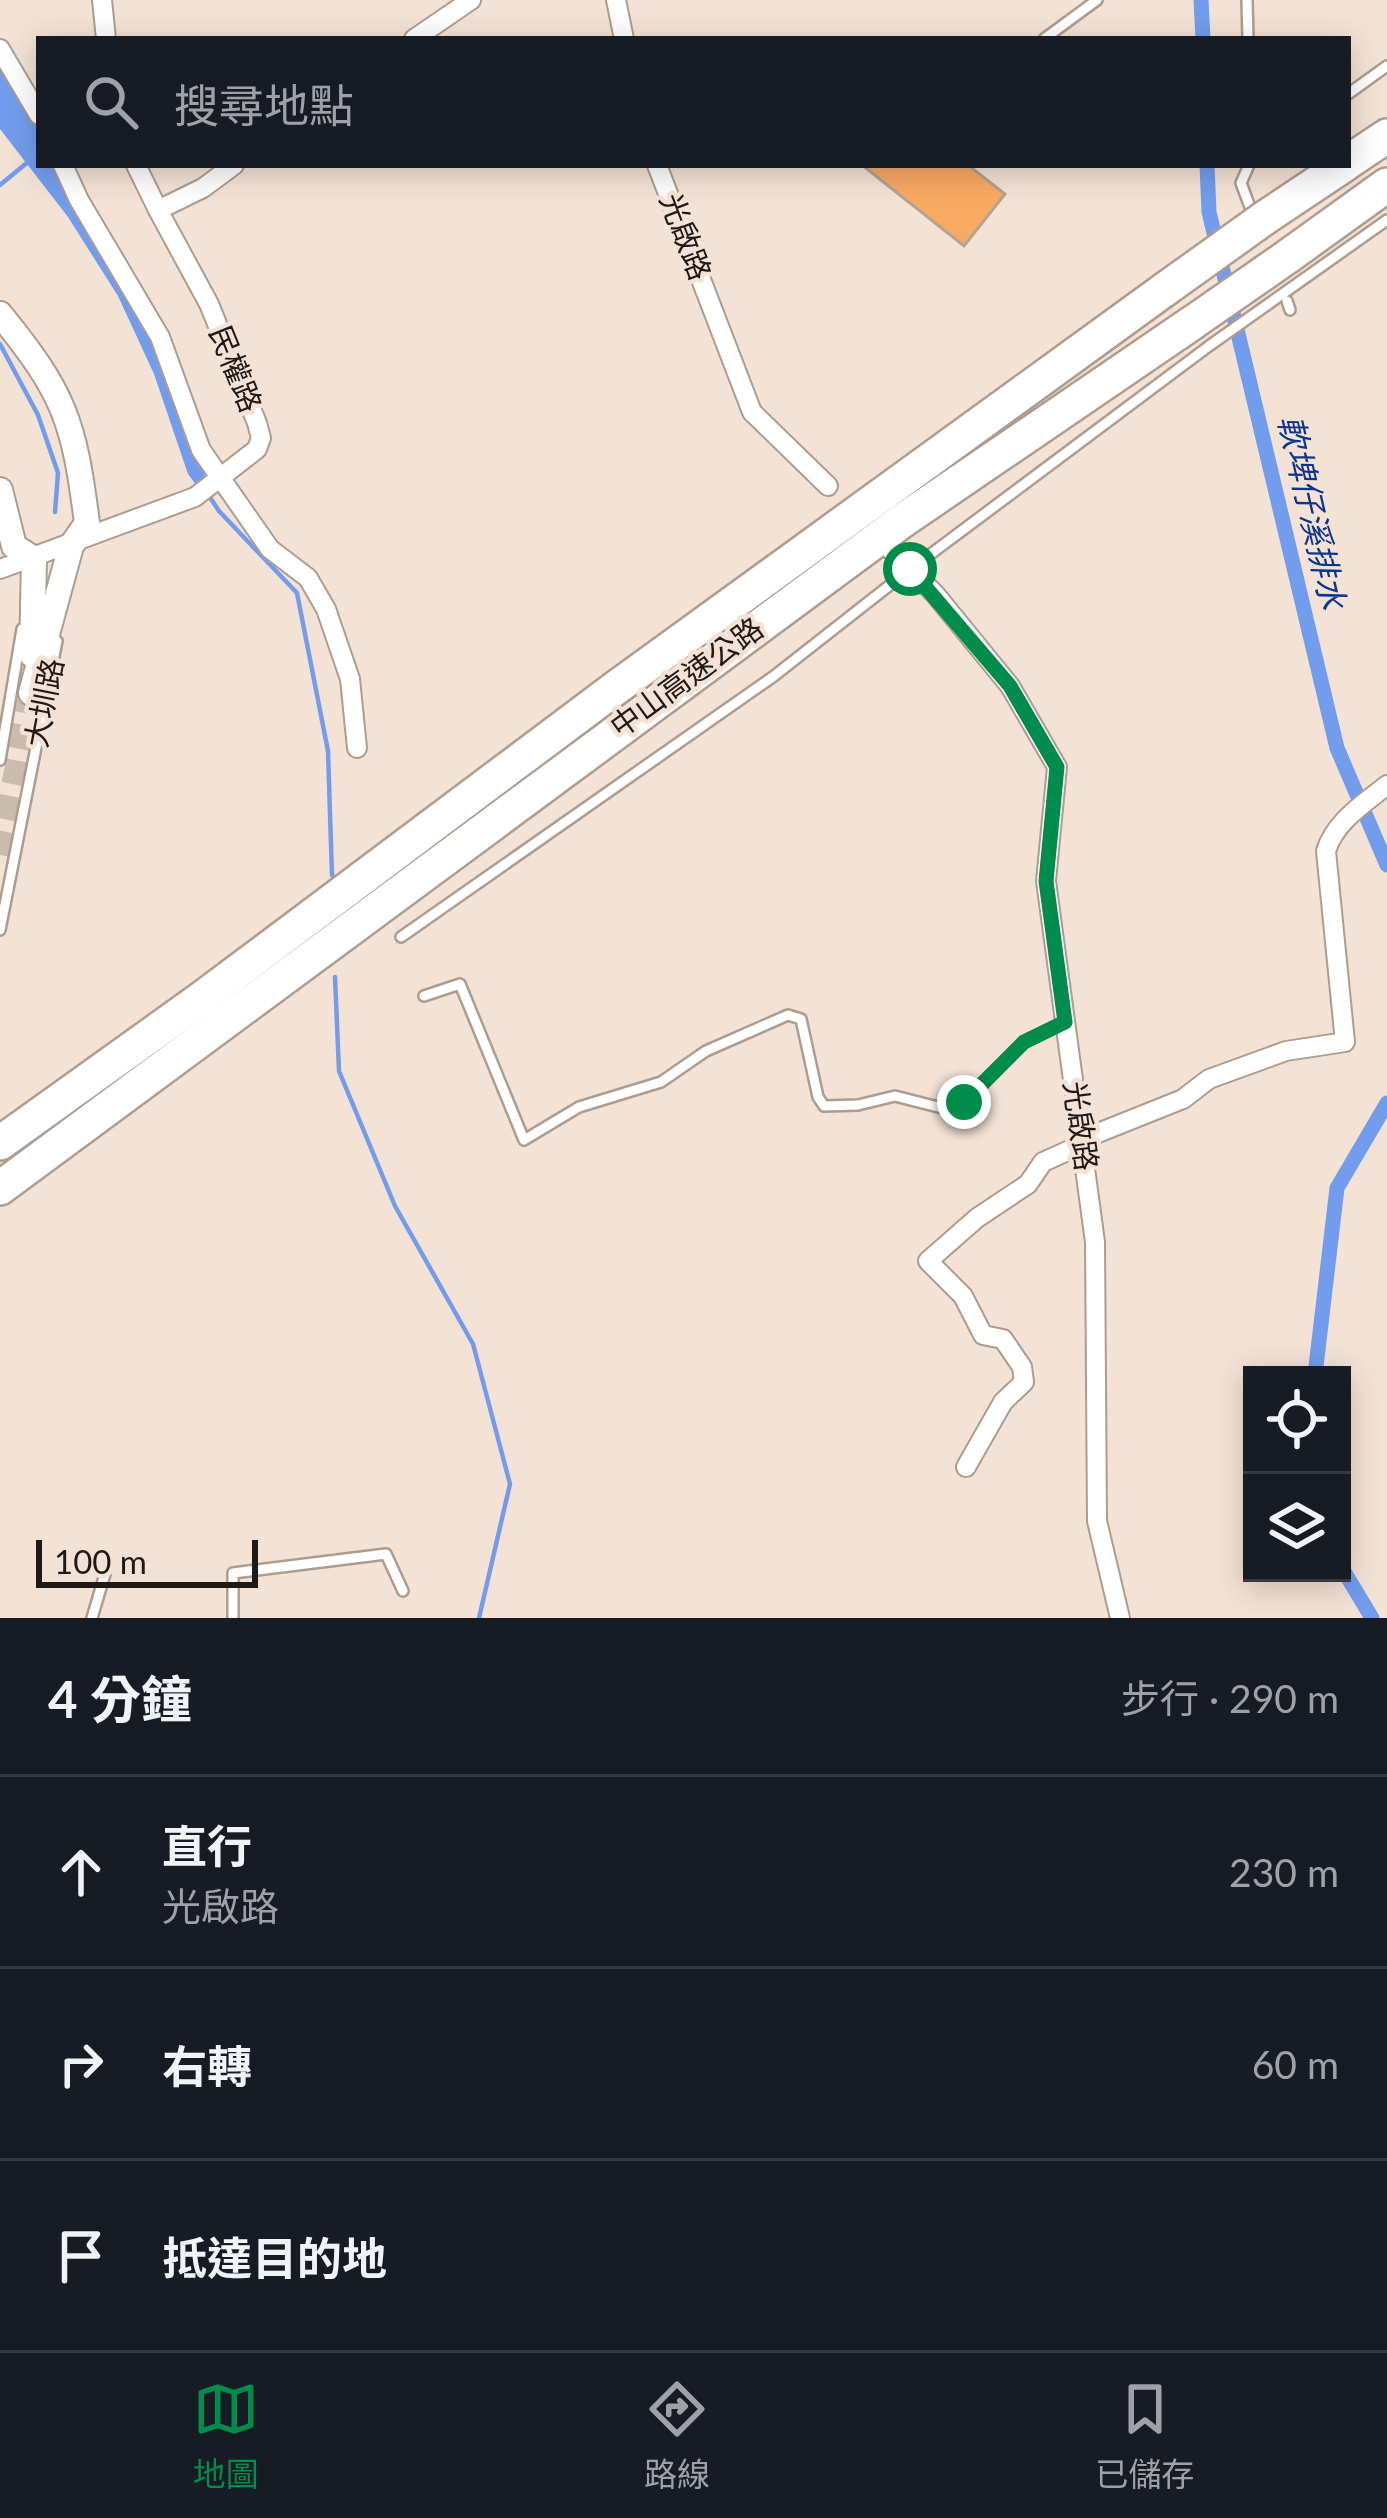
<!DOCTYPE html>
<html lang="zh-TW">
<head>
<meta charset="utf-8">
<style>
  :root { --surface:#171b24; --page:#242831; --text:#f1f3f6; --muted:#9ea1a6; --line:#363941; --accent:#008c4a }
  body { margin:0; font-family:Lato,"Noto Sans TC",sans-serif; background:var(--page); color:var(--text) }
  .controls { position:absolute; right:36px; bottom:36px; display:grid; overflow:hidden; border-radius:0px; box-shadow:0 6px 30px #0003 }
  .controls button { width:108px; height:108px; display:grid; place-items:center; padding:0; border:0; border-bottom:3px solid var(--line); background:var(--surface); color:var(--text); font:60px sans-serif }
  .scale { position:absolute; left:36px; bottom:30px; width:222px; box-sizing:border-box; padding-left:12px; border:6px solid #201a16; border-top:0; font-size:33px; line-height:42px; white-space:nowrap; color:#201a16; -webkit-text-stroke:9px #f4e3d5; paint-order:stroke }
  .stop { position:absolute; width:36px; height:36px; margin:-27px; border:9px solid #008c4a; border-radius:50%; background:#fff }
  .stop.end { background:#008c4a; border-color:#fff; box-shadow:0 3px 12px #0008 }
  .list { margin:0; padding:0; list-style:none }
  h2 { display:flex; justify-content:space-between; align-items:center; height:156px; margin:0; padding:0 48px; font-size:51px }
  h2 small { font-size:39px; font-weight:400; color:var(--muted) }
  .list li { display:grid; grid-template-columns:78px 1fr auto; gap:36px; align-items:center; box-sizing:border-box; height:192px; padding:0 48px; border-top:3px solid var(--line) }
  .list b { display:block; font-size:45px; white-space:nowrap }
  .list p { margin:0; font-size:39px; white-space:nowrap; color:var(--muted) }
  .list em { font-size:39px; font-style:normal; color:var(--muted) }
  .icon { flex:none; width:66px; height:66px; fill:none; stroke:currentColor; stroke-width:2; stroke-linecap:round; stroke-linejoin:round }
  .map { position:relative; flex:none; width:1387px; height:1618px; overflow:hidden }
  .search { position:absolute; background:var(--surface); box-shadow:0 6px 30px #0003; left:36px; right:36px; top:36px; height:132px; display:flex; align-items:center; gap:30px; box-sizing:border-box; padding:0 42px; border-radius:0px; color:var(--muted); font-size:45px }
  .sheet { height:732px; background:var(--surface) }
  nav { display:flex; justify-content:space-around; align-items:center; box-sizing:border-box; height:168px; border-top:3px solid var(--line); background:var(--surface); font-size:33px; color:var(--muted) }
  nav a { display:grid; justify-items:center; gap:6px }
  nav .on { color:var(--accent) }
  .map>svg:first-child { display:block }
  .water { fill:#729dee }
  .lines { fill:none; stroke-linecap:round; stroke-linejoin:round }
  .stream { stroke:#729dee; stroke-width:4.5 }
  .canal { stroke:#729dee; stroke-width:15 }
  .building { fill:#f9aa62; stroke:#b3a396; stroke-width:3 }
  .tertiary-tunnel { stroke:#cabbaf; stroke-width:24; stroke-dasharray:24 12; stroke-linecap:butt }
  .service-casing { stroke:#ad9d90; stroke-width:14 }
  .minor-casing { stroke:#ad9d90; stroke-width:22 }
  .tertiary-casing { stroke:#ad9d90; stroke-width:28 }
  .motorway-casing { stroke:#ad9d90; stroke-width:38 }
  .service { stroke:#fff; stroke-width:9 }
  .minor { stroke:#fff; stroke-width:18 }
  .tertiary { stroke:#fff; stroke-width:24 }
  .motorway { stroke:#fff; stroke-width:33 }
  .motorway-bridge-casing { stroke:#ad9d90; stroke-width:38; stroke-linecap:butt }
  .motorway-bridge { stroke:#fff; stroke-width:33 }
  .route { stroke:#008c4a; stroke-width:15 }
  .labels { text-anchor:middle; stroke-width:9; stroke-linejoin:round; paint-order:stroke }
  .street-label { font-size:30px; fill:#201a16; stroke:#f4e3d5 }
  .water-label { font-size:33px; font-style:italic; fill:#0a3591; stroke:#f4e3d5 }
</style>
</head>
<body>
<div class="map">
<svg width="1387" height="1618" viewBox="0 0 1387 1618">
  <rect width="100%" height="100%" fill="#f4e3d5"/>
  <!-- water -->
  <path class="water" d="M0,64L39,122V165H60L158,334L207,482L197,486L188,474L154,374L118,296L68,217L0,129Z"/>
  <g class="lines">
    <!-- stream -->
    <g class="stream">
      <path d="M0,185L28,162"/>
      <path d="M0,344L38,415L58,473L55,512"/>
      <path d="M207,493L219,511L297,593L328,751L332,875"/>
      <path d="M335,977L339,1071L395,1206L473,1344L510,1484L479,1618"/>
    </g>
    <!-- canal -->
    <g class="canal">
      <path d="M1201,0L1203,39"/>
      <path d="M1207,165L1209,212L1337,748L1387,865"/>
      <path d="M1315,1375L1337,1188L1387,1103"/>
      <path d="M1342,1568L1372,1618"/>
    </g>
  </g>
  <!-- building -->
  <path class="building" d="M862,165H968L1005,194L964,246Z"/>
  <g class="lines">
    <!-- tertiary-tunnel -->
    <path class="tertiary-tunnel" d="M0,855L31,693"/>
    <!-- service casing -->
    <g class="service-casing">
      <g id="service">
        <path d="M1247,0L1248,39"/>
        <path d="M1044,39L1097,0"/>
        <path d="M1348,94L1387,66"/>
        <path d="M1249,165L1241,183L1253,215"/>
        <path d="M1287,301L1290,310"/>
        <path d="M0,760L22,629"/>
        <path d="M0,930L57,641"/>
        <path d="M401,937L774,676L904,574L1209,346L1387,220"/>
        <path d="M424,996L460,984L524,1140L579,1107L661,1082L706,1051L788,1015L801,1019L818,1097L824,1106L858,1105L895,1096L938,1107L965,1102L1024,1042L1065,1022"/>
        <path d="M92,1618L105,1574"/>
        <path d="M233,1618V1573L386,1554L403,1591"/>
      </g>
    </g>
    <!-- minor casing -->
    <g class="minor-casing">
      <g id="minor">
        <path d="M102,0L106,39"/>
        <path d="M616,0L624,39"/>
        <path d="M414,39L471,0"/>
        <path d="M0,49L39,115"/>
        <path d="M63,165L79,200L160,337L201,450L270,549L308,578L326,609L350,679L357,748"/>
        <path d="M136,165L158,210"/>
        <path d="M657,165L752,412L828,486"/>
        <path d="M889,548L935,594L1010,686L1057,767L1046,881L1095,1242L1097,1521L1120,1618"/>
        <path d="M0,569L195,497L257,449L261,438L257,423L209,304L158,210L203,188L234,165"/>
        <path d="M966,1467L1003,1402L1024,1382L1022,1367L1003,1339L983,1335L963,1296L928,1261L977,1218L1028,1184L1043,1162L1083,1144L1093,1135L1183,1099L1209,1079L1286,1051L1345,1042L1326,851C1335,821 1365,803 1387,785"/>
      </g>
    </g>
    <!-- tertiary casing -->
    <g class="tertiary-casing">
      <g id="tertiary">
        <path d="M0,314C65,394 74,421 87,523L71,546L31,693"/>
        <path d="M0,490L14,546L34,559L32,655"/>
      </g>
    </g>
    <!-- motorway casing -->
    <g class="motorway-casing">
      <g id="motorway">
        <path d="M1348,162L1387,136"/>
        <path d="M1266,217L1344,165"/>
        <path d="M1287,257L1387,185"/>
        <path d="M0,1143L201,999L617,687L1164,290"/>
        <path d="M0,1188L902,521L1192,323"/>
      </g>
    </g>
    <!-- service -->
    <use href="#service" class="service"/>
    <!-- minor -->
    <use href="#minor" class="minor"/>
    <!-- tertiary -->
    <use href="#tertiary" class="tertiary"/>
    <!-- motorway -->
    <use href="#motorway" class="motorway"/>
    <!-- motorway-bridge casing -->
    <g class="motorway-bridge-casing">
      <g id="motorway-bridge">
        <path d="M1164,290L1266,217"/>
        <path d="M1192,323L1287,257"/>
      </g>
    </g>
    <!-- motorway-bridge -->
    <use href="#motorway-bridge" class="motorway-bridge"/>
  </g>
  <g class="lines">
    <!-- route -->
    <path class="route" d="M910,569L1010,686L1057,767L1046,881L1065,1022L1024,1042L964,1102"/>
  </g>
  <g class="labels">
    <!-- street labels -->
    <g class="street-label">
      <text transform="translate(685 237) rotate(69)" y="10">光啟路</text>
      <text transform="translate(235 369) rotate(68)" y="10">民權路</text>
      <text transform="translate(687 678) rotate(-36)" y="10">中山高速公路</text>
      <text transform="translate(45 703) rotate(-79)" y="10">大圳路</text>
      <text transform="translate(1080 1126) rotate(82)" y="10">光啟路</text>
    </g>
    <!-- water labels -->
    <g class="water-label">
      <text transform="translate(1312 512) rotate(77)" y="12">軟埤仔溪排水</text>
    </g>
  </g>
</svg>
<div class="controls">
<button><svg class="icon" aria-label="locate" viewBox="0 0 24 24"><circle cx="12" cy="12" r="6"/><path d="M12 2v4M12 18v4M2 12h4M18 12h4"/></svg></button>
<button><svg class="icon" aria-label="layers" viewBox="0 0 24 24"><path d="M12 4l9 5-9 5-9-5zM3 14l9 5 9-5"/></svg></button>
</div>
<div class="scale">100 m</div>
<div class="stop" style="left:910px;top:569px"></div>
<div class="stop end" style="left:964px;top:1102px"></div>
<div class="search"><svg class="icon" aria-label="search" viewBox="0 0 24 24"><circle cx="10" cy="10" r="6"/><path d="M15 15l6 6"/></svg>搜尋地點</div>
</div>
<section class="sheet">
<h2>4 分鐘<small>步行 · 290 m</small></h2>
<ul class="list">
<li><svg class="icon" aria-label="ahead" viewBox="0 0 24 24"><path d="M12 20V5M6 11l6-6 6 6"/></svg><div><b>直行</b><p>光啟路</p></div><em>230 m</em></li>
<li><svg class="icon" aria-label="right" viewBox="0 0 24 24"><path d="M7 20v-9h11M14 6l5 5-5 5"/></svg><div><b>右轉</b></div><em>60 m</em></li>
<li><svg class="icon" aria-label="arrive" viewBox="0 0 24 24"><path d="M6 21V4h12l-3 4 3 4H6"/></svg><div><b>抵達目的地</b></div></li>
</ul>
</section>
<nav>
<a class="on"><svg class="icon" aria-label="map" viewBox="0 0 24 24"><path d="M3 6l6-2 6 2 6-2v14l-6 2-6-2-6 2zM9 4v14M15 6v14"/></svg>地圖</a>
<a><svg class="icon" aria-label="directions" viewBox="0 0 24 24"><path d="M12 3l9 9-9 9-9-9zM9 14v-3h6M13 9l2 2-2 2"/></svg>路線</a>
<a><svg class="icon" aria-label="saved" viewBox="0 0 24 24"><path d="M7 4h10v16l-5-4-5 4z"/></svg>已儲存</a>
</nav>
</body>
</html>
